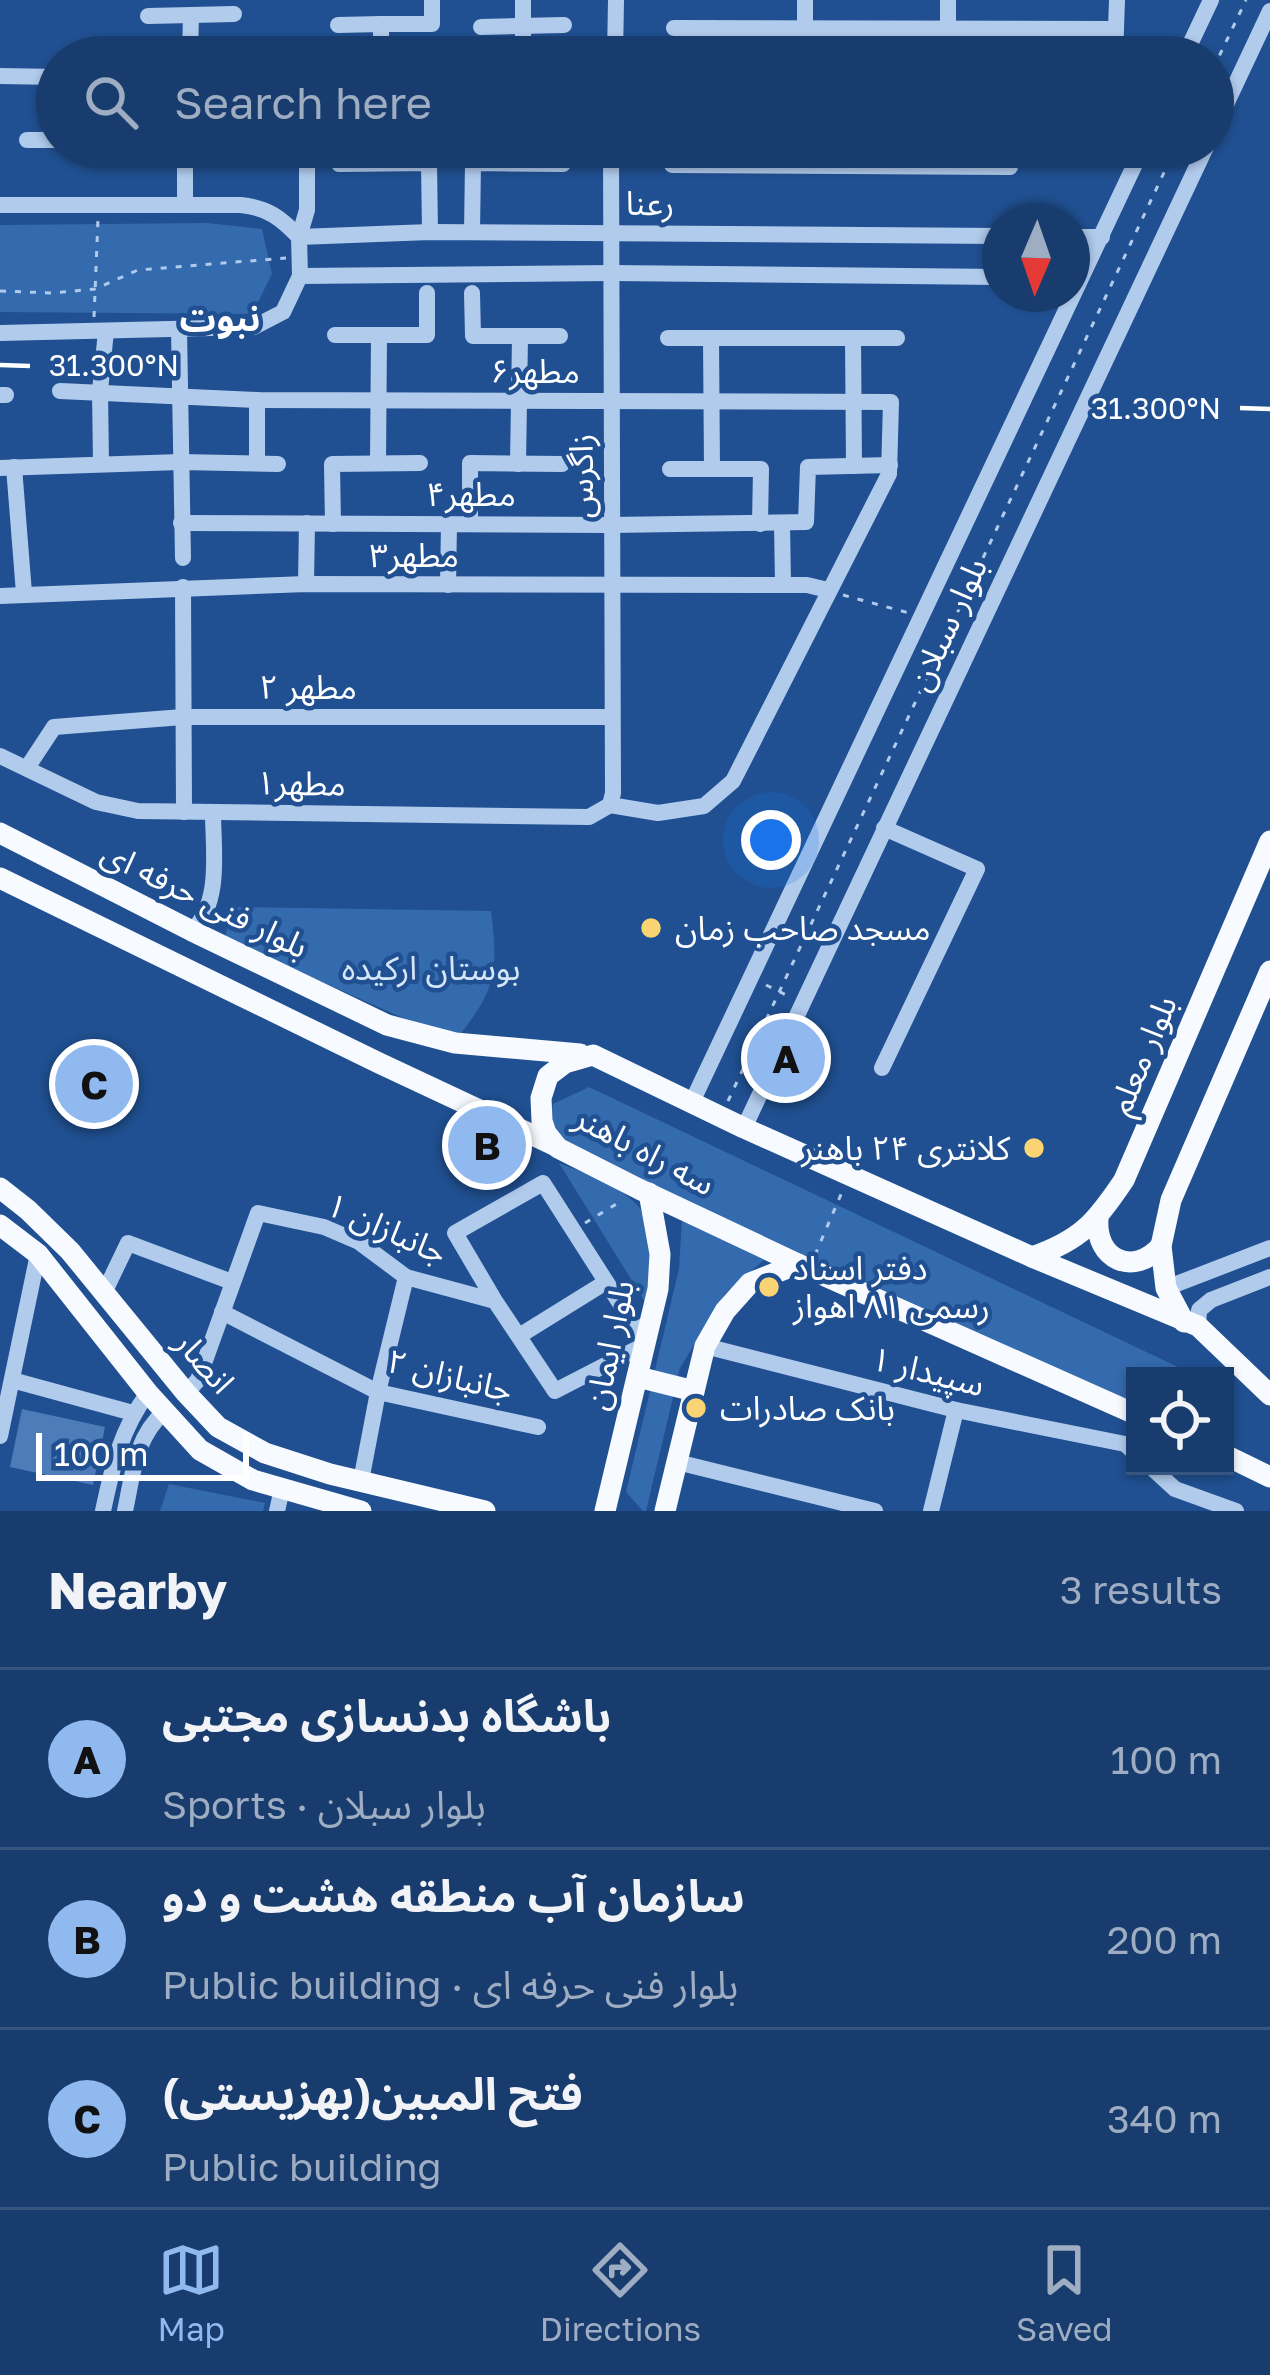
<!DOCTYPE html>
<html lang="en">
<head>
<meta charset="utf-8">
<style>
  :root { --surface:#183c6d; --page:#214372; --text:#f1f3f6; --muted:#9fadc2; --line:#365680; --accent:#90b9f0 }
  body { margin:0; font-family:"Golos Text","Noto Sans Arabic",sans-serif; background:var(--page); color:var(--text) }
  .controls { position:absolute; right:36px; bottom:36px; display:grid; overflow:hidden; border-radius:0px; box-shadow:0 3px 9px #0004 }
  .controls button { width:108px; height:108px; display:grid; place-items:center; padding:0; border:0; border-bottom:3px solid var(--line); background:var(--surface); color:var(--text); font:60px sans-serif }
  .compass { position:absolute; left:982px; top:204px; width:108px; height:108px; border-radius:50%; background:var(--surface); box-shadow:0 3px 9px #0004; rotate:182deg }
  .scale { position:absolute; left:36px; bottom:30px; width:213px; box-sizing:border-box; padding-left:12px; border:6px solid #fff; border-top:0; font-size:33px; line-height:42px; white-space:nowrap; color:#fff; -webkit-text-stroke:9px #205091; paint-order:stroke }
  .you { position:absolute; left:771px; top:840px; width:42px; height:42px; margin:-30px; border:9px solid #fff; border-radius:50%; background:#1a73e8; box-shadow:0 0 0 18px #1a73e833 }
  .badge { display:grid; place-items:center; width:78px; height:78px; border-radius:50%; background:var(--accent); color:#111; font-size:39px; font-weight:700 }
  .pin { position:absolute; translate:-50% -50%; border:6px solid #fff; box-shadow:0 3px 12px #0006 }
  .list { margin:0; padding:0; list-style:none }
  h2 { display:flex; justify-content:space-between; align-items:center; height:156px; margin:0; padding:0 48px; font-size:51px }
  h2 small { font-size:39px; font-weight:400; color:var(--muted) }
  .list li { display:grid; grid-template-columns:78px 1fr auto; gap:36px; align-items:center; box-sizing:border-box; height:180px; padding:0 48px; border-top:3px solid var(--line) }
  .list b { display:block; font-size:45px; white-space:nowrap }
  .list p { margin:0; font-size:39px; white-space:nowrap; color:var(--muted) }
  .list em { font-size:39px; font-style:normal; color:var(--muted) }
  .icon { flex:none; width:66px; height:66px; fill:none; stroke:currentColor; stroke-width:2; stroke-linecap:round; stroke-linejoin:round }
  .map { position:relative; flex:none; width:1270px; height:1511px; overflow:hidden }
  .search { position:absolute; background:var(--surface); box-shadow:0 3px 9px #0004; left:36px; right:36px; top:36px; height:132px; display:flex; align-items:center; gap:30px; box-sizing:border-box; padding:0 42px; border-radius:66px; color:var(--muted); font-size:45px }
  .sheet { height:696px; background:var(--surface) }
  nav { display:flex; justify-content:space-around; align-items:center; box-sizing:border-box; height:168px; border-top:3px solid var(--line); background:var(--surface); font-size:33px; color:var(--muted) }
  nav a { display:grid; justify-items:center; gap:6px }
  nav .on { color:var(--accent) }
  .map>svg:first-child { display:block }
  .green { fill:#346aae }
  .building { fill:#4d7cb9 }
  .lines { fill:none; stroke-linecap:round; stroke-linejoin:round }
  .path { stroke:#b1cbed; stroke-width:3; stroke-dasharray:6 9; stroke-linecap:butt }
  .minor { stroke:#b1cbed; stroke-width:16 }
  .major { stroke:#f7faff; stroke-width:21 }
  .ticks { fill:none; stroke:#fff; stroke-width:4.5 }
  .poi-dot { fill:#fad472; stroke:#205091; stroke-width:4.5 }
  .labels { text-anchor:middle; stroke-width:9; stroke-linejoin:round; paint-order:stroke }
  .street-label { font-size:33px; fill:#fff; stroke:#205091 }
  .poi-label { font-size:33px; fill:#fff; stroke:#205091; text-anchor:start }
  .park-label { font-size:33px; fill:#d6e6f9; stroke:#205091 }
  .neighbourhood-label { font-size:36px; font-weight:bold; fill:#fff; stroke:#205091 }
  .ticks-label { font-size:30px; text-anchor:middle; fill:#fff; stroke:#205091; stroke-width:9; stroke-linejoin:round; paint-order:stroke }
</style>
</head>
<body>
<div class="map">
<svg width="1270" height="1511" viewBox="0 0 1270 1511">
  <rect width="100%" height="100%" fill="#205091"/>
  <!-- green -->
  <g class="green">
    <path d="M207,223L262,229L272,274L252,314L0,312V225Z"/>
    <path d="M231,907L491,911C499,976 495,990 455,1041L225,939Z"/>
    <path d="M589,1087L1180,1368L1184,1376H1135V1413L562,1142L550,1123L553,1104Z"/>
    <path d="M559,1163C604,1181 658,1197 655,1257C654,1273 649,1290 647,1305Z"/>
    <path d="M682,1221L766,1258L725,1294L680,1368L646,1511H643L626,1492L679,1269Z"/>
    <path d="M169,1484L265,1503L263,1511H160Z"/>
  </g>
  <!-- building -->
  <path class="building" d="M22,1409L105,1427L93,1485L10,1467Z"/>
  <g class="lines">
    <!-- path -->
    <g class="path">
      <path d="M1213,69L1246,0"/>
      <path d="M0,291L53,293L95,289L138,270L286,258"/>
      <path d="M94,317L98,219"/>
      <path d="M843,595L909,613"/>
      <path d="M766,985L790,997"/>
      <path d="M728,1101L1176,147"/>
      <path d="M585,1223L623,1200"/>
      <path d="M815,1255L842,1192"/>
    </g>
    <!-- minor -->
    <g class="minor">
      <path d="M523,0V57"/>
      <path d="M805,0V28"/>
      <path d="M948,0V29"/>
      <path d="M148,16L234,14"/>
      <path d="M381,24H432V0"/>
      <path d="M338,25L381,24V57"/>
      <path d="M481,27L564,25"/>
      <path d="M674,28L1116,29"/>
      <path d="M712,28L713,57"/>
      <path d="M190,57L191,15"/>
      <path d="M615,57L616,0"/>
      <path d="M1008,57V29"/>
      <path d="M1115,57L1117,0"/>
      <path d="M1184,57L1211,0"/>
      <path d="M0,76L57,77"/>
      <path d="M1213,132L1270,11"/>
      <path d="M27,140H57"/>
      <path d="M185,147V204"/>
      <path d="M339,164L429,163L430,232"/>
      <path d="M672,165L1010,167L1009,147"/>
      <path d="M0,205H241C268,208 281,218 299,237"/>
      <path d="M472,232L473,163L563,164"/>
      <path d="M299,237L430,232L1000,236"/>
      <path d="M1072,237H1102"/>
      <path d="M300,276L611,273L1000,277"/>
      <path d="M472,293L473,336H560"/>
      <path d="M179,329L183,558"/>
      <path d="M0,333L254,327L283,312L300,276L299,237L307,210V147"/>
      <path d="M335,335H427V293"/>
      <path d="M668,338H897"/>
      <path d="M711,338L712,469"/>
      <path d="M853,338L854,466"/>
      <path d="M60,391L257,400L891,402L889,474L733,781L704,806L658,813L610,805"/>
      <path d="M0,395H6"/>
      <path d="M257,400V463"/>
      <path d="M378,463L379,335"/>
      <path d="M101,464L100,391L106,331"/>
      <path d="M518,464L520,337"/>
      <path d="M14,467L24,593"/>
      <path d="M0,468L180,462L278,464"/>
      <path d="M670,469H761L760,524"/>
      <path d="M181,523L610,525L806,522L808,467L890,465"/>
      <path d="M782,523L783,585"/>
      <path d="M333,524L332,464L420,463"/>
      <path d="M470,524V463L562,464"/>
      <path d="M306,584L307,523"/>
      <path d="M448,585L449,524"/>
      <path d="M183,587L184,812"/>
      <path d="M0,596L306,584L807,585L828,590"/>
      <path d="M0,756L96,802L138,811L589,817L610,805"/>
      <path d="M27,768L54,727L183,717H612"/>
      <path d="M610,805L613,793L611,147"/>
      <path d="M192,931C222,902 213,850 213,812"/>
      <path d="M882,1068L977,869L884,828"/>
      <path d="M692,1102L1143,147"/>
      <path d="M744,1128L1206,147"/>
      <path d="M1166,1288L1270,1248"/>
      <path d="M104,1293L128,1243L232,1282"/>
      <path d="M222,1312L378,1392L538,1427"/>
      <path d="M1198,1326L1199,1310L1211,1300L1270,1277"/>
      <path d="M519,1336L606,1282"/>
      <path d="M705,1346L956,1410L1125,1444L1135,1453"/>
      <path d="M12,1380L133,1413"/>
      <path d="M186,1393L198,1380L258,1213L324,1227L359,1242L406,1277L495,1301L555,1391L646,1344L543,1183L455,1233L495,1301"/>
      <path d="M0,1436L38,1254"/>
      <path d="M677,1462L875,1511"/>
      <path d="M1150,1466L1175,1489L1236,1511"/>
      <path d="M361,1481L378,1392L406,1277"/>
      <path d="M103,1511C112,1468 121,1429 148,1393"/>
      <path d="M125,1511C133,1474 135,1438 164,1412"/>
      <path d="M277,1511L282,1489"/>
      <path d="M931,1511L956,1410"/>
    </g>
    <!-- major -->
    <g class="major">
      <path d="M0,833L192,931L387,1025L455,1043L580,1054"/>
      <path d="M0,878L379,1063L556,1146"/>
      <path d="M0,1188L28,1210L70,1251L186,1393L218,1427L265,1453L330,1474L485,1511"/>
      <path d="M1098,1219C1095,1260 1134,1277 1161,1246"/>
      <path d="M0,1225L38,1254L148,1393L200,1450L253,1480L361,1511"/>
      <path d="M1032,1257C1081,1240 1096,1222 1124,1180L1270,841"/>
      <path d="M1184,1322L1166,1288L1161,1246L1171,1200L1270,971"/>
      <path d="M638,1377L694,1391"/>
      <path d="M1135,1414L798,1264L639,1189L558,1148L546,1133L542,1121L541,1098L548,1076L565,1063L593,1055L744,1128L1032,1257L1198,1326L1270,1395"/>
      <path d="M1225,1455L1270,1477"/>
      <path d="M605,1511L658,1289L660,1254L649,1193"/>
      <path d="M665,1511L705,1346L725,1311L750,1283L798,1264"/>
    </g>
  </g>
  <!-- ticks -->
  <path class="ticks" d="M0,365L30,366M1240,408L1270,409"/>
  <!-- markers -->
  <g class="poi-dot">
    <circle cx="651" cy="928" r="12"/>
    <circle cx="1034" cy="1148" r="12"/>
    <circle cx="769" cy="1287" r="12"/>
    <circle cx="696" cy="1408" r="12"/>
  </g>
  <g class="labels">
    <!-- street labels -->
    <g class="street-label">
      <text transform="translate(650 203) rotate(1)" y="12">رعنا</text>
      <text x="535" y="383">مطهر۶</text>
      <text transform="translate(581 476) rotate(-90)" y="12">زاگرس</text>
      <text x="471" y="506">مطهر۴</text>
      <text x="414" y="567">مطهر۳</text>
      <text transform="translate(947 624) rotate(-65)" y="12">بلوار سبلان</text>
      <text x="308" y="699">مطهر ۲</text>
      <text transform="translate(301 783) rotate(1)" y="12">مطهر۱</text>
      <text transform="translate(205 899) rotate(26)" y="12">بلوار فنی حرفه ای</text>
      <text transform="translate(1142 1055) rotate(-67)" y="12">بلوار معلم</text>
      <text transform="translate(645 1150) rotate(28)" y="12">سه راه باهنر</text>
      <text transform="translate(387 1228) rotate(24)" y="12">جانبازان ۱</text>
      <text transform="translate(609 1345) rotate(-78)" y="12">بلوار ایمان</text>
      <text transform="translate(205 1362) rotate(49)" y="12">انصار</text>
      <text transform="translate(928 1371) rotate(14)" y="12">سپیدار ۱</text>
      <text transform="translate(450 1375) rotate(14)" y="12">جانبازان ۲</text>
    </g>
    <!-- poi labels -->
    <g class="poi-label">
      <text x="675" y="940">مسجد صاحب زمان</text>
      <text x="1010" y="1160" text-anchor="end">کلانتری ۲۴ باهنر</text>
      <text x="793" y="1280">دفتر اسناد<tspan x="793" dy="38">رسمی ۸۱ اهواز</tspan></text>
      <text x="720" y="1420">بانک صادرات</text>
    </g>
    <!-- park labels -->
    <g class="park-label">
      <text x="431" y="980">بوستان ارکیده</text>
    </g>
    <!-- neighbourhood labels -->
    <g class="neighbourhood-label">
      <text x="220" y="331">نبوت</text>
    </g>
  </g>
  <g class="ticks-label">
    <text x="114" y="376">31.300°N</text>
    <text x="1156" y="419">31.300°N</text>
  </g>
</svg>
<div class="controls">
<button><svg class="icon" aria-label="locate" viewBox="0 0 24 24"><circle cx="12" cy="12" r="6"/><path d="M12 2v4M12 18v4M2 12h4M18 12h4"/></svg></button>
</div>
<svg class="compass" viewBox="-18 -18 36 36"><path d="M0-13l5 13h-10z" fill="#e53935"/><path d="M0 13l5-13h-10z" fill="#9fadc2"/></svg>
<div class="scale">100 m</div>
<div class="you"></div>
<div class="pin badge" style="left:786px;top:1058px">A</div>
<div class="pin badge" style="left:487px;top:1145px">B</div>
<div class="pin badge" style="left:94px;top:1084px">C</div>
<div class="search"><svg class="icon" aria-label="search" viewBox="0 0 24 24"><circle cx="10" cy="10" r="6"/><path d="M15 15l6 6"/></svg>Search here</div>
</div>
<section class="sheet">
<h2>Nearby<small>3 results</small></h2>
<ul class="list">
<li><span class="badge">A</span><div><b>باشگاه بدنسازی مجتبی</b><p>Sports · بلوار سبلان</p></div><em>100 m</em></li>
<li><span class="badge">B</span><div><b>سازمان آب منطقه هشت و دو</b><p>Public building · بلوار فنی حرفه ای</p></div><em>200 m</em></li>
<li><span class="badge">C</span><div><b>فتح المبین(بهزیستی)</b><p>Public building</p></div><em>340 m</em></li>
</ul>
</section>
<nav>
<a class="on"><svg class="icon" aria-label="map" viewBox="0 0 24 24"><path d="M3 6l6-2 6 2 6-2v14l-6 2-6-2-6 2zM9 4v14M15 6v14"/></svg>Map</a>
<a><svg class="icon" aria-label="directions" viewBox="0 0 24 24"><path d="M12 3l9 9-9 9-9-9zM9 14v-3h6M13 9l2 2-2 2"/></svg>Directions</a>
<a><svg class="icon" aria-label="saved" viewBox="0 0 24 24"><path d="M7 4h10v16l-5-4-5 4z"/></svg>Saved</a>
</nav>
</body>
</html>
